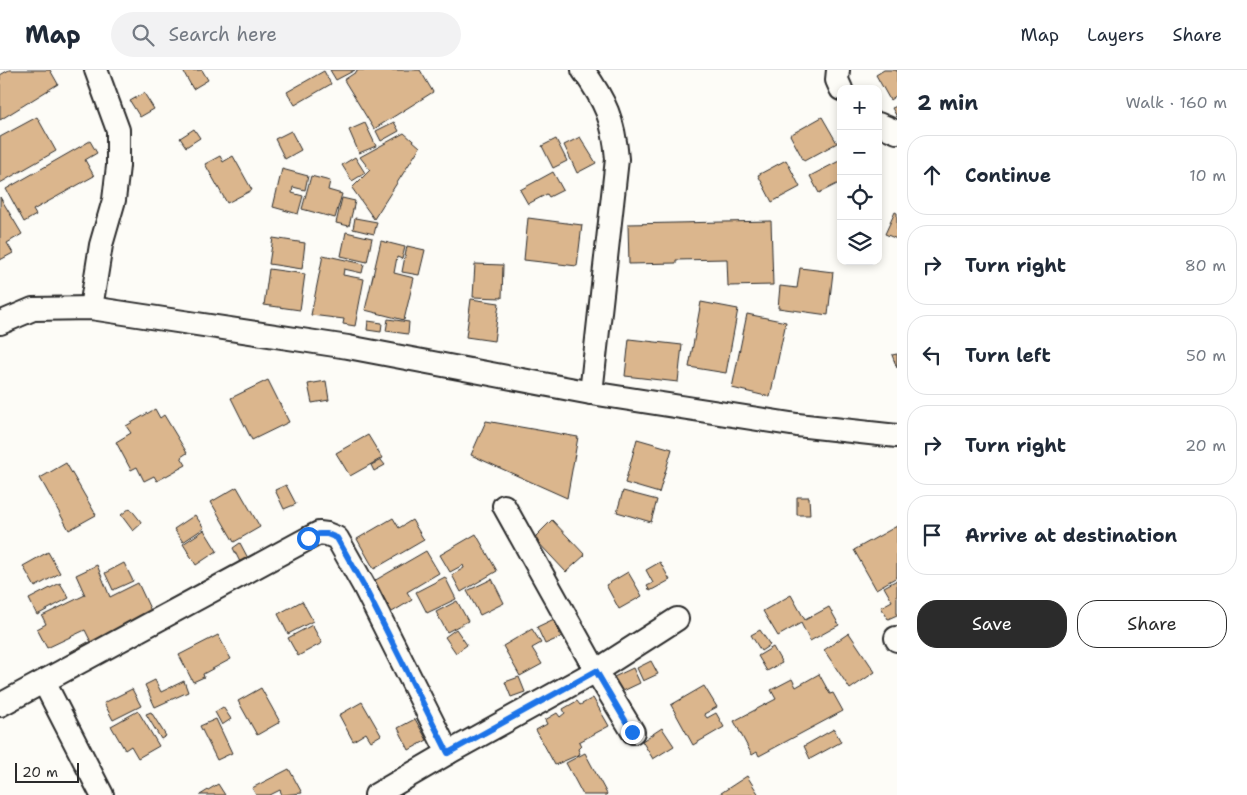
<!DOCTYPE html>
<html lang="en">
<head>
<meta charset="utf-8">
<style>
  :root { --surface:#fff; --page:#f2f2f3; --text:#1f2937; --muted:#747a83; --line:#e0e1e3; --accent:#2b2b2b }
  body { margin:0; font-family:"Shantell Sans",sans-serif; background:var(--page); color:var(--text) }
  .controls { position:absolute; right:15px; top:15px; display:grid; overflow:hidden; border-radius:10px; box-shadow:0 2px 8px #0003 }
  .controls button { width:45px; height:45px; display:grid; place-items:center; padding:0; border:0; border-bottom:1px solid var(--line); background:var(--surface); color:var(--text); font:25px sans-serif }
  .scale { position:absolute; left:15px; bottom:12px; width:64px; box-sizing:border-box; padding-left:5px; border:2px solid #2b2b2b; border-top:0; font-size:14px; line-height:18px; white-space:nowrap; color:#2b2b2b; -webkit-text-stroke:4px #fdfcf7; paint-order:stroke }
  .stop { position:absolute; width:15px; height:15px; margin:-11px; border:4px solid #1a73e8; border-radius:50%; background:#fff }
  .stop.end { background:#1a73e8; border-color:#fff; box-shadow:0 1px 5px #0008 }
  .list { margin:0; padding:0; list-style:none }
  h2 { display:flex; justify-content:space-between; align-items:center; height:65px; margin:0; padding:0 20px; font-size:21px }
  h2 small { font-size:16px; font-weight:400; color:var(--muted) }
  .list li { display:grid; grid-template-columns:32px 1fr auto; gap:15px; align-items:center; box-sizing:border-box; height:80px; margin:0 10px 10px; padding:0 10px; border:1px solid var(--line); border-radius:20px }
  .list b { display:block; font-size:19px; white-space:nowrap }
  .list em { font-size:16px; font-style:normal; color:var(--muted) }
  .actions { display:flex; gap:10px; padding:15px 20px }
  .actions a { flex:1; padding:11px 0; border:1px solid var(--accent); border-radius:20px; text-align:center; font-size:18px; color:var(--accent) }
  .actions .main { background:var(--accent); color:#fff }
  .icon { flex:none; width:28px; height:28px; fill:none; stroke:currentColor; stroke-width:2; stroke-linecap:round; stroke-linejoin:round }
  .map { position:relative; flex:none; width:897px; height:725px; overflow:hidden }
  header { display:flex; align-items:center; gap:30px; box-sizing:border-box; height:70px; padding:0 25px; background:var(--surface); border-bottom:1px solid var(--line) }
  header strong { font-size:24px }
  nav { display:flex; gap:28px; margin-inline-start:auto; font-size:18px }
  .search { width:350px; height:45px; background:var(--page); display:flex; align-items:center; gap:12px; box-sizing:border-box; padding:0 18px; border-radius:28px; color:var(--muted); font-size:19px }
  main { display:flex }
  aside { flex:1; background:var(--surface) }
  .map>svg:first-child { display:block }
  .building { fill:#dbb68d; stroke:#2b2b2b }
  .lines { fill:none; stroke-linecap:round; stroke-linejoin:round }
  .street-casing { stroke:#2b2b2b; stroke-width:26 }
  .street { stroke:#fdfcf7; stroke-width:22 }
  .route { stroke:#1a73e8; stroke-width:6 }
</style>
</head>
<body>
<header>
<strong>Map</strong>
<div class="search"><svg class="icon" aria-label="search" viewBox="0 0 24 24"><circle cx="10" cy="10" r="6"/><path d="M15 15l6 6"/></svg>Search here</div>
<nav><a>Map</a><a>Layers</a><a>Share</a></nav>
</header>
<main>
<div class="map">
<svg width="897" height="725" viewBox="0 0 897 725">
  <rect width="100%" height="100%" fill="#fdfcf7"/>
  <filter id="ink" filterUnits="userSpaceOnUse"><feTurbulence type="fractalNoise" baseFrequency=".02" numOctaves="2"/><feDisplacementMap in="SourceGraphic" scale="10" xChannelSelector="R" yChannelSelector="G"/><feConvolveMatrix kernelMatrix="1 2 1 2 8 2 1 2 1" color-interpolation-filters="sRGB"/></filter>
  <g filter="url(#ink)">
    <!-- building -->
    <g class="building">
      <path d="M9,0H50L58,14L0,50V5Z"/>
      <path d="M202,0L208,10L193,19L183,1Z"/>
      <path d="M330,0H355L336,10Z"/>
      <path d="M359,0H420L433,22L374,59L344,10Z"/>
      <path d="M884,0H897V25L890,30L876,5Z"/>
      <path d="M324,1L331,14L295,35L287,22Z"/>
      <path d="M144,23L154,39L140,47L130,31Z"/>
      <path d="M897,36V47L892,38Z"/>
      <path d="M37,47L56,81L0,113V67Z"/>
      <path d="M822,47L837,73L804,91L790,65Z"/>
      <path d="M394,52L399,61L381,71L376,61Z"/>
      <path d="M365,53L376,76L359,83L349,60Z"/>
      <path d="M194,59L200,68L186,77L180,68Z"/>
      <path d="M291,61L301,80L285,89L275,69Z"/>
      <path d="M404,63L420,77L374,149L352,118L370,100L360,87Z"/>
      <path d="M580,67L596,93L577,103L564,75Z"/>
      <path d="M556,69L567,91L553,98L542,76Z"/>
      <path d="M90,71L97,83L85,90L94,106L33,140L36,145L24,152L6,119Z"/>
      <path d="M220,86L223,92L233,86L252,120L227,133L205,94Z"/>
      <path d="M355,87L365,103L352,111L342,95Z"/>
      <path d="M786,90L800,117L772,132L758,105Z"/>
      <path d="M841,90V112L819,123L810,106Z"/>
      <path d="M282,99L308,106L305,120L293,117L292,123L303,126L298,144L273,137Z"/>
      <path d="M553,102L563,120L549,127L547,124L528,134L520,120Z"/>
      <path d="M311,106L330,111L328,120L342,124L335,148L302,139Z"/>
      <path d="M0,127L22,164L7,173L13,183L0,190Z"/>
      <path d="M342,128L355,131L349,156L336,153Z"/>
      <path d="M895,142L897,143V169L885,164Z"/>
      <path d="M355,148L377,152L374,164L353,159Z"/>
      <path d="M528,148L582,155L577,196L524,190Z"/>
      <path d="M771,151L773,215L728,216L727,189L676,190V193L629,194L628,154Z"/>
      <path d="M346,162L372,168L367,192L341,186Z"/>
      <path d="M273,168L305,173L302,199L269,194Z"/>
      <path d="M381,171L405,177L402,189L397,187L394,203L414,208L404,250L365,240Z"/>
      <path d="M407,176L425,180L419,205L402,202Z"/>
      <path d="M323,185L364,194L362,203L344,199L343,205L364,209L355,256L343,254L344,249L311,245Z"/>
      <path d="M475,194L503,195L502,228L473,227Z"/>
      <path d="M800,198L833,202L828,245L778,238L780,216L797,218Z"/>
      <path d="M269,199L305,204L300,240L264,235Z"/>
      <path d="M471,229L499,233L494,271L466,267Z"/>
      <path d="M701,232L738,239L726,303L689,297Z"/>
      <path d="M747,244L786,252L770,327L732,318Z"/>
      <path d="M388,249L409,252L408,264L386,261Z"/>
      <path d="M368,251L382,253L381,262L367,260Z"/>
      <path d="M629,269L682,275L678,312L625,306Z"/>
      <path d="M897,284V298L892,285Z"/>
      <path d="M268,310L289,352L252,370L231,328Z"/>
      <path d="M326,311L329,330L312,333L308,314Z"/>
      <path d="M155,339L160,348L164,345L187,383L181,387L186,395L157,411L154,406L144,411L137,397L131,400L116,372L131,363L126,356Z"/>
      <path d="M486,351L578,367L567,428L471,385Z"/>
      <path d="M368,365L382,388L350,406L336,383Z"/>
      <path d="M637,369L672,379L659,423L625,413Z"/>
      <path d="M381,390L385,395L374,401L371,395Z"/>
      <path d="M66,393L96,445L69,460L40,408Z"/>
      <path d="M286,415L296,434L284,439L275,420Z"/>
      <path d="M237,417L260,457L234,472L211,432Z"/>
      <path d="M623,421L657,430L651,452L617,442Z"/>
      <path d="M797,427H809L810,445H797Z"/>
      <path d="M130,438L142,453L133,461L121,445Z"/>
      <path d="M195,445L204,458L183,472L174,459Z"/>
      <path d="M393,448L399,458L412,450L424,470L374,499L357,469Z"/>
      <path d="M552,450L585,485L566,502L534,468Z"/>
      <path d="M897,456V507L876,519L854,480Z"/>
      <path d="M204,460L217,481L196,495L183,474Z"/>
      <path d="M476,464L497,501L461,522L452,505L464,498L463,495L450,502L440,485Z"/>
      <path d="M240,473L249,490L241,494L233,478Z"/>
      <path d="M426,481L439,503L407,522L412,530L392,542L374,511Z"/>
      <path d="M48,482L60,503L35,517L23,496Z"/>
      <path d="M660,492L670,510L650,521L647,516L653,513L646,500Z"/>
      <path d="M124,493L133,511L113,520L105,503Z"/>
      <path d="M97,495L110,527L138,513L152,543L91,572L85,560L47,578L37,559L46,554L42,546L85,525L76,505Z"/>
      <path d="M628,502L642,526L619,539L606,515Z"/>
      <path d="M445,507L456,529L427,543L416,522Z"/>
      <path d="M492,509L504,533L480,545L467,521Z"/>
      <path d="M897,510V545L888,549L881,537L892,531L884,517Z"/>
      <path d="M60,513L69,528L37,545L29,529Z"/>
      <path d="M791,525L805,550L829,537L839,555L810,571L801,553L778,566L763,541Z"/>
      <path d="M302,531L313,551L288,564L278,544Z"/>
      <path d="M457,531L468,551L447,562L436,542Z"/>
      <path d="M554,549L561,567L545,574L537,557Z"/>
      <path d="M312,555L322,573L298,586L288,568Z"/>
      <path d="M456,559L467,575L456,583L445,567Z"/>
      <path d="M532,559L541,573L532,578L542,594L520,606L503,576Z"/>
      <path d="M760,560L770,575L761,581L751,565Z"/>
      <path d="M849,563L875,602L850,619L824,580Z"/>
      <path d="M218,565L231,589L203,604L204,607L193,612L179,585Z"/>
      <path d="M88,572L94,583L75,593L70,582Z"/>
      <path d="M773,577L782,593L767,601L758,586Z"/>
      <path d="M651,591L658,604L643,611L637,598Z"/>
      <path d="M633,598L640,613L621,622L614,607Z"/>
      <path d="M819,604L830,624L833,623L843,641L759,686L757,682L752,685L734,651L776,629L771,620L792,609L796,617Z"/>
      <path d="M519,607L525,622L511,627L505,612Z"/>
      <path d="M155,610L161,622L184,611L188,622L155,637L145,615Z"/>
      <path d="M704,616L717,637L704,644L707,648L716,643L724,657L693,675L671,635Z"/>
      <path d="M261,618L280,652L257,665L238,631Z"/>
      <path d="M132,619L141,636L113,650L104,633Z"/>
      <path d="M593,628L609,656L579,672L581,676L578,679L580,684L555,695L536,660L547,654L545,650L557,643L560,647L565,643L563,639L577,631L580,635Z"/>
      <path d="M362,632L381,665L371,671L366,663L353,671L339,645Z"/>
      <path d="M223,637L231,649L222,655L215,642Z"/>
      <path d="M138,641L159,676L138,688L131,676L125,680L111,656Z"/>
      <path d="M151,642L166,666L161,669L146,644Z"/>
      <path d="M216,649L232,683L217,690L200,656Z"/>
      <path d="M415,649L427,670L409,680L398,658Z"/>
      <path d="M662,658L674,676L653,689L642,671Z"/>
      <path d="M834,659L841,672L810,689L804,676Z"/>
      <path d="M585,683L607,724L606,725H583L566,693Z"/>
      <path d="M289,699L302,723L282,725L280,720L270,725H256L252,718Z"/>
      <path d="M747,706L759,725H718Z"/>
      <path d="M218,714L225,725H200Z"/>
    </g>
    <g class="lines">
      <!-- street casing -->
      <g class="street-casing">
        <g id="street">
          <path d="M583,0C605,31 614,50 617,89L591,323"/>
          <path d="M838,0L837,10L841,19"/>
          <path d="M878,54L897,62"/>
          <path d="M91,238L101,175L114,130L118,96V60L96,0"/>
          <path d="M0,253L33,239L91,238L348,277L591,323L797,355L897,366"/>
          <path d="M504,436L596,601L633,662"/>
          <path d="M896,568L897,570"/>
          <path d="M44,612L102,725"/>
          <path d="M0,635L309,468L319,463L327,464L337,468L364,516L448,683L376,725"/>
          <path d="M448,683L596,601L677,549"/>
        </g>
      </g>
      <!-- street -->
      <use href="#street" class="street"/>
    </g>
  </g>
  <g class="lines" filter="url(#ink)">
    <!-- route -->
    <path class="route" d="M308,468L319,464H327L337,468L364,516L448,683L596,601L632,662"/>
  </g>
</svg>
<div class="controls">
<button>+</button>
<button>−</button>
<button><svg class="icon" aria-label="locate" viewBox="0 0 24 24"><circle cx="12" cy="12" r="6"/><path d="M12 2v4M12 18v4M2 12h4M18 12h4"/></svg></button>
<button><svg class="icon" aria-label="layers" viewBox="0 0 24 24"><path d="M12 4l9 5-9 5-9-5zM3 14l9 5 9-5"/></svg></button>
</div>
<div class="scale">20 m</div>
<div class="stop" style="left:308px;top:468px"></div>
<div class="stop end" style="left:632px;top:662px"></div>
</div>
<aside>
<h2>2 min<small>Walk · 160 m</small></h2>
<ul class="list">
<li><svg class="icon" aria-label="ahead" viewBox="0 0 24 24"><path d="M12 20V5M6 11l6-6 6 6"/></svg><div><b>Continue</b></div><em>10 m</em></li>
<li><svg class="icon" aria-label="right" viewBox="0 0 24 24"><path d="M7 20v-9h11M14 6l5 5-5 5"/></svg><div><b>Turn right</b></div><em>80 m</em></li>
<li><svg class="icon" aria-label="left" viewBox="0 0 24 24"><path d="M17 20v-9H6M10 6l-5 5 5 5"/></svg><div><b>Turn left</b></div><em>50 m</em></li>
<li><svg class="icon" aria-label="right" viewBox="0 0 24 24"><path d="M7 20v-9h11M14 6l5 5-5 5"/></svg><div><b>Turn right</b></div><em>20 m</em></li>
<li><svg class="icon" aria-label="arrive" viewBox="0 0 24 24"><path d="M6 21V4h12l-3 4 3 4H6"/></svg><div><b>Arrive at destination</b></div></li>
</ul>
<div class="actions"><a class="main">Save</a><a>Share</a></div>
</aside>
</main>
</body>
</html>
